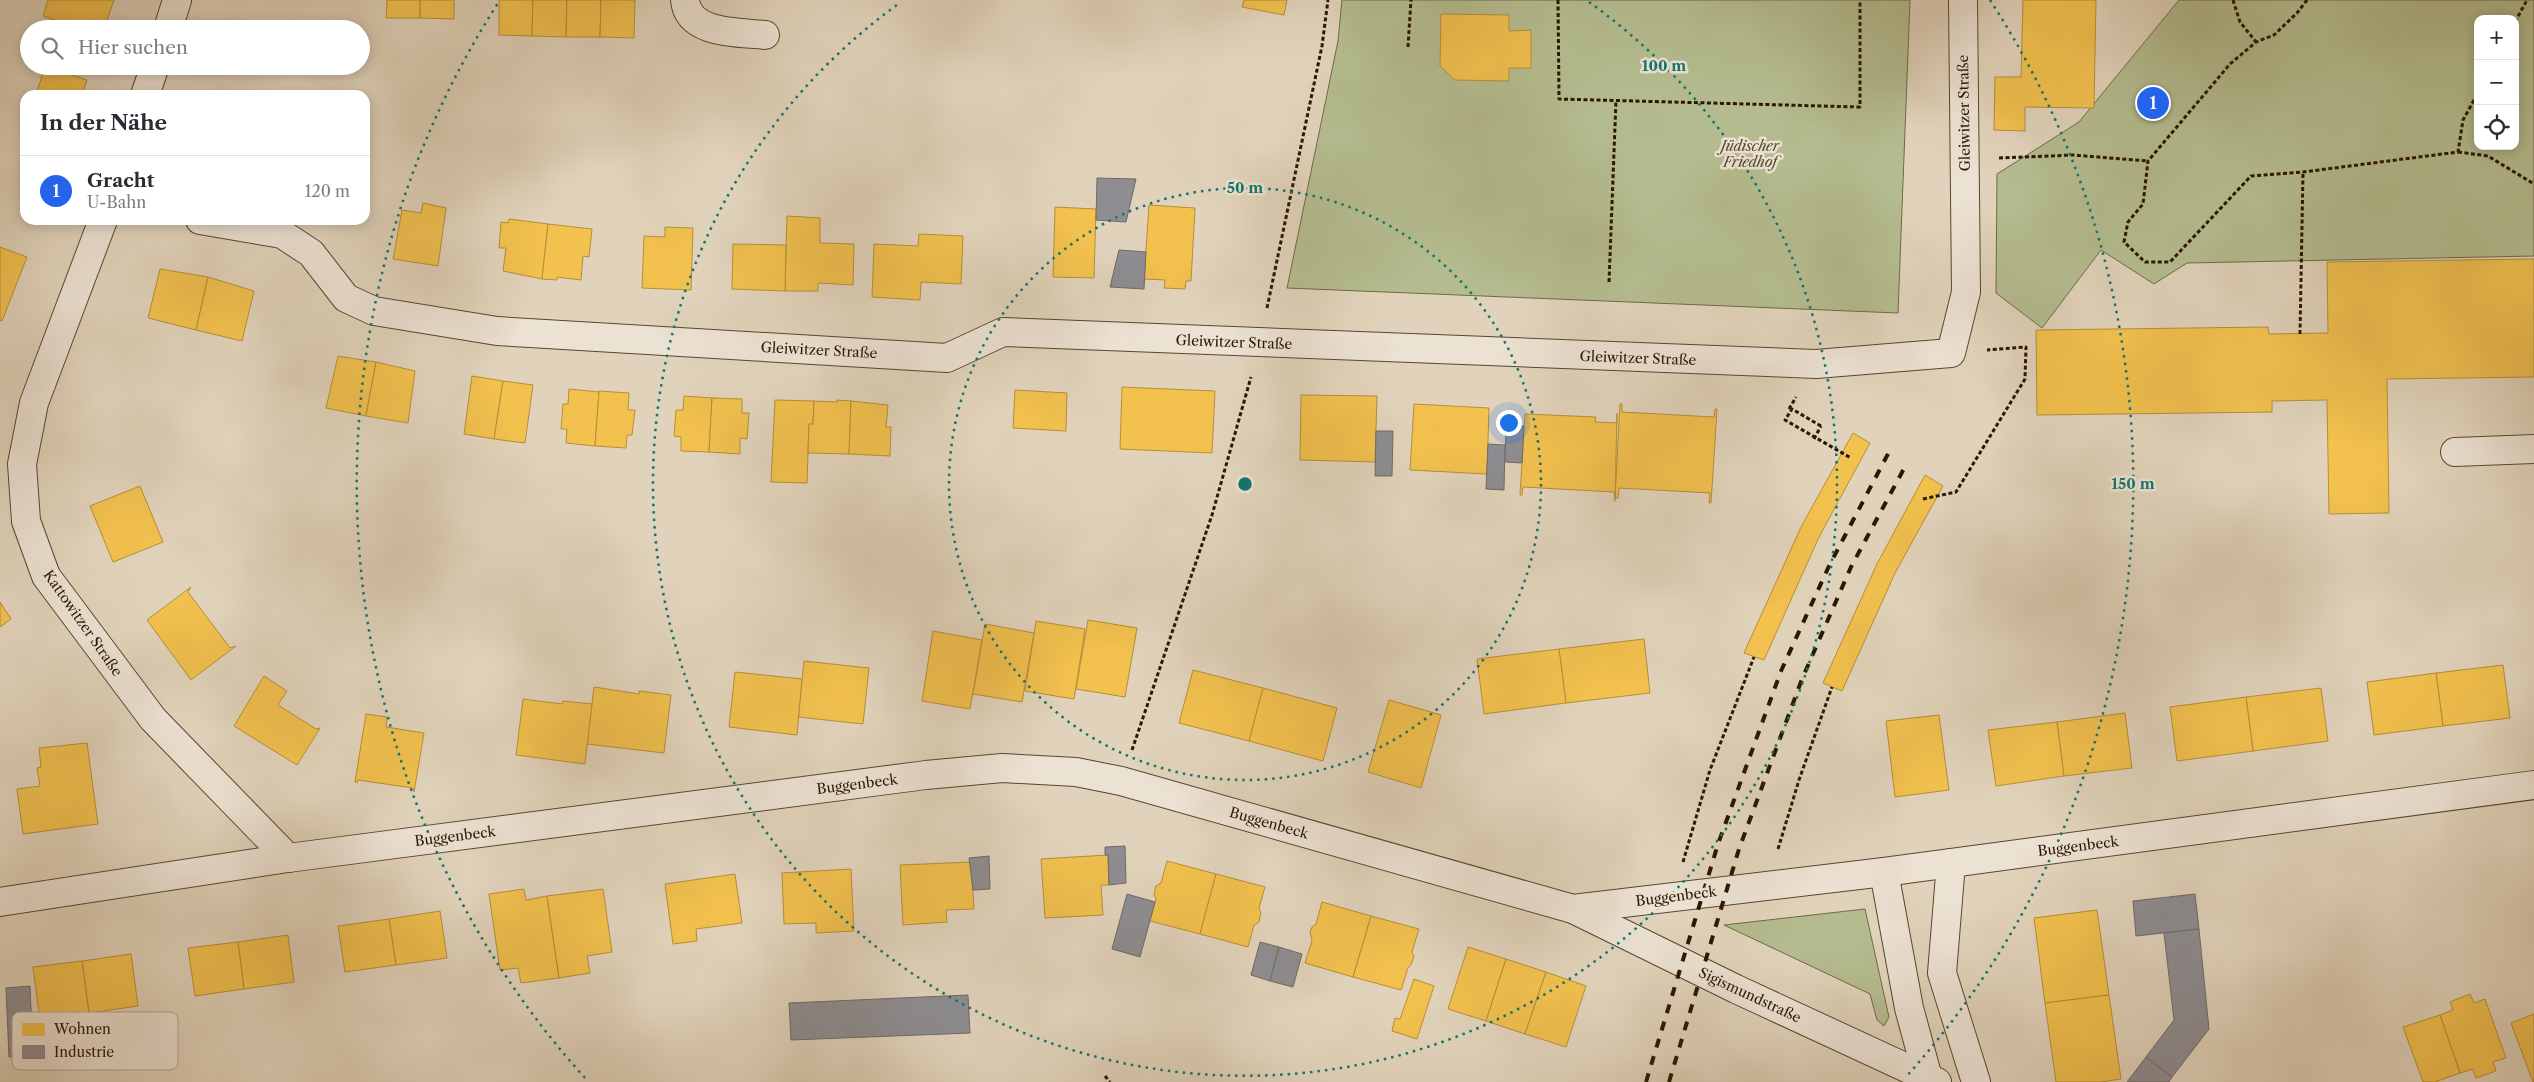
<!DOCTYPE html>
<html lang="de">
<head>
<meta charset="utf-8">
<style>
  :root { --surface:#fff; --page:#f7f7f7; --text:#2b2b33; --muted:#7c7c81; --line:#e1e1e2; --accent:#2563eb }
  body { margin:0; font-family:"Libre Caslon Text",serif; background:var(--page); color:var(--text) }
  .controls { position:absolute; right:15px; top:15px; display:grid; overflow:hidden; border-radius:10px; box-shadow:0 2px 12px #0003 }
  .controls button { width:45px; height:45px; display:grid; place-items:center; padding:0; border:0; border-bottom:1px solid var(--line); background:var(--surface); color:var(--text); font:25px sans-serif }
  .you { position:absolute; left:1508px; top:422px; width:18px; height:18px; margin:-12px; border:4px solid #fff; border-radius:50%; background:#1a73e8; box-shadow:0 0 0 8px #1a73e833 }
  .badge { display:grid; place-items:center; width:32px; height:32px; border-radius:50%; background:var(--accent); color:#fff; font-size:16px; font-weight:700 }
  .pin { position:absolute; translate:-50% -50%; border:2px solid #fff; box-shadow:0 1px 5px #0006 }
  .list { margin:0; padding:0; list-style:none }
  h2 { display:flex; justify-content:space-between; align-items:center; height:65px; margin:0; padding:0 20px; font-size:21px }
  h2 small { font-size:16px; font-weight:400; color:var(--muted) }
  .list li { display:grid; grid-template-columns:32px 1fr auto; gap:15px; align-items:center; box-sizing:border-box; height:70px; padding:0 20px; border-top:1px solid var(--line) }
  .list b { display:block; font-size:19px; white-space:nowrap }
  .list p { margin:0; font-size:16px; white-space:nowrap; color:var(--muted) }
  .list em { font-size:16px; font-style:normal; color:var(--muted) }
  .icon { flex:none; width:28px; height:28px; fill:none; stroke:currentColor; stroke-width:2; stroke-linecap:round; stroke-linejoin:round }
  .map { position:relative; flex:none; width:2534px; height:1082px; overflow:hidden }
  .search { position:absolute; background:var(--surface); box-shadow:0 2px 12px #0003; left:20px; top:20px; width:350px; height:55px; display:flex; align-items:center; gap:12px; box-sizing:border-box; padding:0 18px; border-radius:28px; color:var(--muted); font-size:19px }
  .panel { position:absolute; background:var(--surface); box-shadow:0 2px 12px #0003; left:20px; top:90px; width:350px; height:135px; border-radius:15px }
  .map>svg:first-child { display:block }
  .green { fill:#b4bc8f; stroke:#706a48; fill-rule:evenodd }
  .homes { fill:#f2c14e; stroke:#b68e37 }
  .industry { fill:#8d8d92; stroke:#706a66 }
  .lines { fill:none; stroke-linecap:round; stroke-linejoin:round }
  .minor-casing { stroke:#58462f; stroke-width:30 }
  .path { stroke:#2b1700; stroke-width:3; stroke-dasharray:4 2.5; stroke-linecap:butt }
  .minor { stroke:#ece2d3; stroke-width:28 }
  .rail { stroke:#2b1700; stroke-width:4; stroke-dasharray:9 9; stroke-linecap:butt }
  .path-bridge { stroke:#2b1700; stroke-width:3; stroke-dasharray:4 2.5; stroke-linecap:butt }
  .ring { fill:none; stroke:#0f766e; stroke-width:2.5; stroke-dasharray:2.5 5 }
  .labels { text-anchor:middle; stroke-width:5; stroke-linejoin:round; paint-order:stroke }
  .street-label { font-size:14px; fill:#2b1700; stroke:#ece2d3 }
  .park-label { font-size:14px; font-style:italic; fill:#54492b; stroke:#ece2d3 }
  .key { fill:#ece2d3; stroke:#b2a594; stroke-width:1 }
  .key-label { font-size:14px; fill:#2b1700 }
  .centre { fill:#0f766e; stroke:#ece2d3; stroke-width:2.5 }
  .ring-label { font-size:15px; text-anchor:middle; font-weight:bold; fill:#0f766e; stroke:#ece2d3; stroke-width:5; stroke-linejoin:round; paint-order:stroke }
</style>
</head>
<body>
<div class="map">
<svg width="2534" height="1082" viewBox="0 0 2534 1082">
  <rect width="100%" height="100%" fill="#e1d3bb"/>
  <filter id="stains"><feTurbulence type="fractalNoise" baseFrequency=".004" numOctaves="4"/><feColorMatrix values="0 0 0 0 .2 0 0 0 0 .09 0 0 0 0 .02 0 0 0 .5 -.17"/></filter>
  <radialGradient id="worn" r=".72"><stop offset=".6" stop-color="#630" stop-opacity="0"/><stop offset="1" stop-color="#630" stop-opacity=".3"/></radialGradient>
  <!-- green -->
  <g class="green">
    <path d="M1342,0H1910L1898,313L1287,288L1338,41Z"/>
    <path d="M2179,0H2534V256L2187,263L2154,284L2101,250L2042,328L1996,293L1997,174L2079,122ZM2478,19H2515V146H2478Z"/>
    <path d="M1865,909L1889,1017L1884,1026L1877,1020L1870,994L1724,925Z"/>
  </g>
  <!-- homes -->
  <g class="homes">
    <path d="M48,0H114L104,29H81L43,16Z"/>
    <path d="M387,0H420V18H386Z"/>
    <path d="M420,0H454V19L420,18Z"/>
    <path d="M499,0H533L532,36L499,35Z"/>
    <path d="M533,0H567L566,37L532,36Z"/>
    <path d="M567,0H601L600,37H566Z"/>
    <path d="M601,0H635L634,38L600,37Z"/>
    <path d="M1244,0H1287L1284,15L1242,7Z"/>
    <path d="M2023,0H2096L2094,108L2025,107V131L1994,130L1995,77H2021Z"/>
    <path d="M1441,14L1509,15V31L1531,30V68H1509V81L1455,80L1440,66Z"/>
    <path d="M45,66L87,80L82,95H36Z"/>
    <path d="M423,203L446,208L438,266L393,259L402,210L421,213Z"/>
    <path d="M1149,205L1195,208L1191,281H1186L1185,289L1164,288L1165,280L1144,279Z"/>
    <path d="M1055,207L1096,209L1094,278L1053,277Z"/>
    <path d="M787,216L820,218V243L854,244L853,285L818,283V291H785Z"/>
    <path d="M509,219L548,224L542,279L503,271L506,248H499L501,222L508,223Z"/>
    <path d="M548,224L592,229L589,257L583,256L581,280L557,277V280L542,279Z"/>
    <path d="M665,227L693,228L691,290L642,288L644,236L665,237Z"/>
    <path d="M919,234L963,236L961,284L921,282L920,300L872,297L874,244L918,246Z"/>
    <path d="M733,244L786,245L785,291L732,289Z"/>
    <path d="M0,247L27,257L2,321L0,320Z"/>
    <path d="M2534,259V377L2387,379L2389,513L2329,514L2327,400L2272,401V412L2037,415L2036,330L2268,327L2269,334L2328,333L2327,262Z"/>
    <path d="M160,269L208,277L196,330L148,318Z"/>
    <path d="M208,277L254,291L242,341L196,330Z"/>
    <path d="M338,356L376,362L366,416L326,408Z"/>
    <path d="M376,362L415,371L408,423L366,416Z"/>
    <path d="M472,376L503,381L494,439L464,434Z"/>
    <path d="M503,381L533,385L525,443L494,439Z"/>
    <path d="M1122,387L1215,391L1212,453L1120,449Z"/>
    <path d="M569,389L599,392L595,446L566,443L567,429H561L563,404H568Z"/>
    <path d="M1015,390L1067,393L1066,431L1013,428Z"/>
    <path d="M599,391L629,393L628,410H635L632,435H627L626,448L595,446Z"/>
    <path d="M1301,395L1377,396L1375,462L1300,460Z"/>
    <path d="M684,396L712,398L709,452L681,451V437L674,436L676,410H683Z"/>
    <path d="M712,398L742,399V413H749L747,439L740,438V454L709,452Z"/>
    <path d="M775,400L814,401L813,424H809L807,483L771,482Z"/>
    <path d="M837,400L851,401L849,454L808,453L809,424H813L814,401L837,402Z"/>
    <path d="M851,401L888,405L886,427H891L890,456L849,454Z"/>
    <path d="M1414,404L1489,408L1487,474L1410,470Z"/>
    <path d="M1620,404H1622V412L1714,417L1715,409H1717L1711,503H1709L1710,493L1619,488L1618,498H1615Z"/>
    <path d="M1617,413L1615,501L1614,492L1523,487L1522,495H1520L1525,414L1596,417L1595,422L1617,423Z"/>
    <path d="M1853,433L1870,443L1819,537L1764,660L1744,653L1801,527Z"/>
    <path d="M1925,475L1943,486L1895,573L1842,691L1823,683L1877,564Z"/>
    <path d="M140,486L163,542L113,562L90,506Z"/>
    <path d="M191,587L188,592L230,648L236,646L191,680L147,620Z"/>
    <path d="M0,602L11,619L0,627Z"/>
    <path d="M1088,620L1137,628L1125,697L1076,689Z"/>
    <path d="M1036,621L1085,629L1074,699L1025,691Z"/>
    <path d="M985,624L1034,633L1022,702L973,694Z"/>
    <path d="M933,631L982,640L970,709L922,701Z"/>
    <path d="M1644,639L1650,693L1566,703L1559,649Z"/>
    <path d="M1559,649L1566,703L1484,714L1477,659Z"/>
    <path d="M804,661L869,668L863,724L798,717Z"/>
    <path d="M2503,665L2510,718L2443,726L2436,673Z"/>
    <path d="M1193,670L1263,688L1249,741L1179,723Z"/>
    <path d="M735,672L802,679L797,735L729,727Z"/>
    <path d="M2436,673L2443,726L2374,735L2367,682Z"/>
    <path d="M264,676L287,691L278,705L316,729L320,728L297,765L234,726Z"/>
    <path d="M594,687L639,694V691L671,695L664,753L587,744Z"/>
    <path d="M1263,688L1337,708L1323,761L1249,741Z"/>
    <path d="M2321,688L2328,741L2253,751L2246,697Z"/>
    <path d="M2246,697L2253,751L2177,761L2170,707Z"/>
    <path d="M523,699L562,704L563,701L592,704L585,764L516,755Z"/>
    <path d="M1389,700L1441,715L1421,788L1368,772Z"/>
    <path d="M2125,713L2132,768L2064,776L2057,722Z"/>
    <path d="M366,714L387,717L386,727L424,733L414,792L413,788L358,780L357,783L355,782Z"/>
    <path d="M1939,715L1949,790L1895,797L1886,721Z"/>
    <path d="M2057,722L2064,776L1996,786L1988,730Z"/>
    <path d="M87,743L98,824L23,834L17,789L40,786L37,768L41,767L39,748Z"/>
    <path d="M1108,855L1109,885H1101L1103,915L1045,918L1041,859Z"/>
    <path d="M1167,861L1216,874L1200,934L1150,921L1156,899L1154,894L1156,886L1161,883Z"/>
    <path d="M971,862L974,909L946,910L947,922L903,925L900,865Z"/>
    <path d="M851,869L854,931L816,933V923L784,924L782,873Z"/>
    <path d="M735,874L742,923L696,929L697,941L673,944L665,884Z"/>
    <path d="M1216,874L1265,887L1259,908L1261,913L1259,922L1254,925L1248,947L1200,934Z"/>
    <path d="M524,889L526,900L547,896L559,978L521,983L518,968L500,970L489,894Z"/>
    <path d="M603,889L612,952L587,956L590,973L559,978L547,896Z"/>
    <path d="M1322,902L1371,916L1353,977L1305,963L1312,941L1310,932L1312,927L1316,924Z"/>
    <path d="M2097,910L2109,995L2045,1003L2034,918Z"/>
    <path d="M440,911L447,958L396,965L389,919Z"/>
    <path d="M1371,916L1419,929L1412,952L1414,956L1411,965L1408,968L1401,990L1353,977Z"/>
    <path d="M389,919L396,965L345,972L338,926Z"/>
    <path d="M288,935L294,982L244,989L238,942Z"/>
    <path d="M238,942L244,989L195,996L188,948Z"/>
    <path d="M1468,947L1506,959L1486,1021L1448,1009Z"/>
    <path d="M131,954L138,1006L89,1013L82,961Z"/>
    <path d="M1506,959L1546,972L1525,1034L1486,1021Z"/>
    <path d="M82,961L89,1013L40,1020L33,967Z"/>
    <path d="M1546,972L1586,986L1566,1047L1525,1034Z"/>
    <path d="M1414,979L1434,986L1417,1039L1392,1031L1395,1018L1400,1019Z"/>
    <path d="M2470,994L2474,1003L2485,999L2506,1058L2493,1062L2496,1071L2476,1078L2473,1069L2460,1073L2440,1015L2453,1010L2450,1002Z"/>
    <path d="M2109,995L2121,1079L2101,1082H2056L2045,1003Z"/>
    <path d="M2534,1014V1082H2533L2511,1023Z"/>
    <path d="M2440,1015L2460,1073L2435,1082H2423L2403,1027Z"/>
  </g>
  <!-- industry -->
  <g class="industry">
    <path d="M1097,178L1136,179L1126,222L1096,220Z"/>
    <path d="M1119,250L1146,252L1144,289L1110,287Z"/>
    <path d="M1506,425L1524,426L1522,463L1505,462Z"/>
    <path d="M1376,431H1393L1392,476H1375Z"/>
    <path d="M1488,444L1505,445L1504,490L1486,489Z"/>
    <path d="M1125,846L1126,883L1109,885L1108,855H1105V847Z"/>
    <path d="M989,856L990,889L973,890L969,858Z"/>
    <path d="M1127,894L1155,902L1140,957L1112,949Z"/>
    <path d="M2195,894L2199,929L2136,936L2133,901Z"/>
    <path d="M2199,929L2209,1029L2172,1077L2146,1057L2174,1020L2164,933Z"/>
    <path d="M1260,942L1279,947L1270,981L1251,975Z"/>
    <path d="M1279,947L1302,954L1293,987L1270,981Z"/>
    <path d="M30,986L33,1056L9,1057L6,988Z"/>
    <path d="M968,995L970,1033L791,1040L789,1003Z"/>
    <path d="M2146,1057L2172,1077L2169,1082H2127Z"/>
  </g>
  <g class="lines">
    <!-- minor casing -->
    <g class="minor-casing">
      <g id="minor">
        <path d="M685,0C688,35 740,32 765,35"/>
        <path d="M168,29L177,0"/>
        <path d="M145,95L155,66"/>
        <path d="M103,220L34,403L22,464L26,521L46,576L153,719L288,858"/>
        <path d="M200,220L282,234L311,253L346,298L374,311L497,331L947,358L1003,332L1816,364L1951,353L1966,292L1963,0"/>
        <path d="M2455,452L2534,449"/>
        <path d="M1951,863L1942,973L1976,1082"/>
        <path d="M1884,872L1909,1008L1928,1078"/>
        <path d="M0,902L288,858L926,775L1002,768L1076,772L1121,781L1573,909L1884,872L2534,785"/>
        <path d="M1573,909L1736,989L1937,1082"/>
      </g>
    </g>
    <!-- path -->
    <g class="path">
      <path d="M1558,0L1559,99L1860,107V0"/>
      <path d="M2233,0L2240,22L2256,42"/>
      <path d="M2307,0L2297,13L2274,35L2256,42L2230,64L2148,161L2143,204L2128,222L2124,242L2145,262H2170L2251,176L2303,172L2458,152L2463,120L2478,93"/>
      <path d="M2515,22L2527,0"/>
      <path d="M1408,47L1411,0"/>
      <path d="M2458,152L2488,156L2534,184"/>
      <path d="M1999,158L2073,155L2148,161"/>
      <path d="M1609,282L1616,100"/>
      <path d="M1267,308L1322,46L1328,0"/>
      <path d="M2300,334L2303,172"/>
      <path d="M1789,409L1796,397"/>
      <path d="M1821,426L1792,409L1785,420L1851,458"/>
      <path d="M1923,499L1956,492L2025,379L2026,347L1987,350"/>
      <path d="M1132,750L1212,515L1251,377"/>
      <path d="M1778,849L1799,780L1832,687"/>
      <path d="M1683,862L1710,770L1754,657"/>
      <path d="M1105,1076L1110,1082"/>
    </g>
    <!-- minor -->
    <use href="#minor" class="minor"/>
    <!-- rail -->
    <g class="rail">
      <path d="M1646,1082L1718,844L1781,671L1829,566L1889,452"/>
      <path d="M1669,1082L1739,849L1802,679L1851,567L1907,463"/>
    </g>
    <!-- path-bridge -->
    <path class="path-bridge" d="M1814,439L1821,426"/>
  </g>
  <!-- distance rings -->
  <g class="ring">
    <circle cx="1245" cy="484" r="296"/>
    <path d="M1589 2A592 592 0 1 1 901 2"/>
    <path d="M585 1078A888 888 0 0 1 500 0M1990 0A888 888 0 0 1 1905 1078"/>
  </g>
  <g class="labels">
    <!-- street labels -->
    <g class="street-label">
      <text transform="translate(1964 113) rotate(-91)" y="5">Gleiwitzer Straße</text>
      <text transform="translate(1234 342) rotate(2)" y="5">Gleiwitzer Straße</text>
      <text transform="translate(819 350) rotate(3)" y="5">Gleiwitzer Straße</text>
      <text transform="translate(1638 358) rotate(2)" y="5">Gleiwitzer Straße</text>
      <text transform="translate(83 623) rotate(55)" y="5">Kattowitzer Straße</text>
      <text transform="translate(857 784) rotate(-7)" y="5">Buggenbeck</text>
      <text transform="translate(1269 823) rotate(16)" y="5">Buggenbeck</text>
      <text transform="translate(455 836) rotate(-7)" y="5">Buggenbeck</text>
      <text transform="translate(2078 846) rotate(-7)" y="5">Buggenbeck</text>
      <text transform="translate(1676 896) rotate(-7)" y="5">Buggenbeck</text>
      <text transform="translate(1750 995) rotate(25)" y="5">Sigismundstraße</text>
    </g>
    <!-- park labels -->
    <g class="park-label">
      <text x="1750" y="151">Jüdischer<tspan x="1750" dy="16">Friedhof</tspan></text>
    </g>
  </g>
  <!-- legend -->
  <rect x="12" y="1012" width="166" height="58" rx="8" class="key"/>
  <rect x="22" y="1023" width="23" height="13" fill="#f2c14e"/>
  <rect x="22" y="1045" width="23" height="14" fill="#8d8d92"/>
  <g class="key-label">
    <text x="54" y="1034">Wohnen</text>
    <text x="54" y="1057">Industrie</text>
  </g>
  <circle cx="1245" cy="484" r="8" class="centre"/>
  <g class="ring-label">
    <text x="1664" y="71">100 m</text>
    <text x="1245" y="193">50 m</text>
    <text x="2133" y="489">150 m</text>
  </g>
  <rect width="100%" height="100%" filter="url(#stains)"/>
  <rect width="100%" height="100%" fill="url(#worn)"/>
</svg>
<div class="controls">
<button>+</button>
<button>−</button>
<button><svg class="icon" aria-label="locate" viewBox="0 0 24 24"><circle cx="12" cy="12" r="6"/><path d="M12 2v4M12 18v4M2 12h4M18 12h4"/></svg></button>
</div>
<div class="you"></div>
<div class="pin badge" style="left:2153px;top:103px">1</div>
<div class="search"><svg class="icon" aria-label="search" viewBox="0 0 24 24"><circle cx="10" cy="10" r="6"/><path d="M15 15l6 6"/></svg>Hier suchen</div>
<section class="panel">
<h2>In der Nähe<small></small></h2>
<ul class="list">
<li><span class="badge">1</span><div><b>Gracht</b><p>U-Bahn</p></div><em>120 m</em></li>
</ul>
</section>
</div>
</body>
</html>
